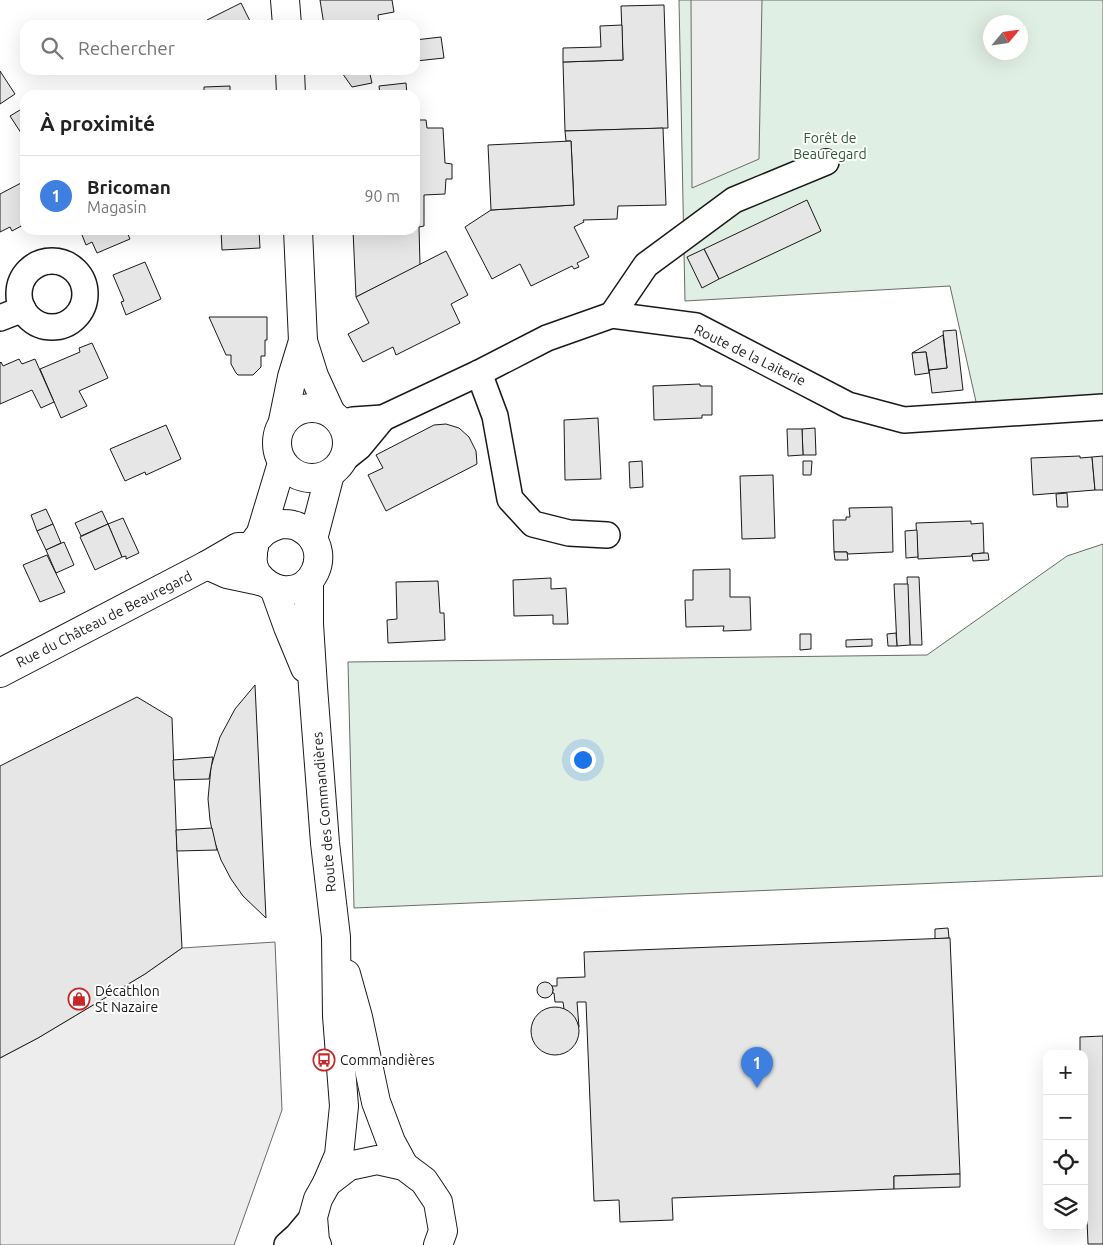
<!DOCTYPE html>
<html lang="fr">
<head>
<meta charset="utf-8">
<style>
  :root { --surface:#fff; --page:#f6f6f6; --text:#222; --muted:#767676; --line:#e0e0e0; --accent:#db2777 }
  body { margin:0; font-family:Ubuntu,sans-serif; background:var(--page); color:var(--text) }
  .controls { position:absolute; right:15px; bottom:15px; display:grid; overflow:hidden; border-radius:10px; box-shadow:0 5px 20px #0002 }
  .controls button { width:45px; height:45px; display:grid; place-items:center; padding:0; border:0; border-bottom:1px solid var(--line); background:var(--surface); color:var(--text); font:25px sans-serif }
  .compass { position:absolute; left:983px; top:15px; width:45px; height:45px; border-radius:50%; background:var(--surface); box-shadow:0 5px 20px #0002; rotate:61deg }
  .you { position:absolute; left:582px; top:759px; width:18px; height:18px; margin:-12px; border:4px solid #fff; border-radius:50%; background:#1a73e8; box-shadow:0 0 0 8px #1a73e833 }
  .badge { display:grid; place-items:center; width:32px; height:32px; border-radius:50%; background:var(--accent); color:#fff; font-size:16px; font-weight:700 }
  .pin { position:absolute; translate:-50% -41px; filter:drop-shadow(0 1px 2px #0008) }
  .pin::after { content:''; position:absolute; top:26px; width:18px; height:15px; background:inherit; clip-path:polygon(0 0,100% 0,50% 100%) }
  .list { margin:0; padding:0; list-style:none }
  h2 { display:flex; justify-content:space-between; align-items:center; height:65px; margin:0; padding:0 20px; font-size:21px }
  h2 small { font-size:16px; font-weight:400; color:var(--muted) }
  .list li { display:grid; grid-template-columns:32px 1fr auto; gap:15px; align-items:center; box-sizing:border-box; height:80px; padding:0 20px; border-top:1px solid var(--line) }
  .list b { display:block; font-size:19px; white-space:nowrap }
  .list p { margin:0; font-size:16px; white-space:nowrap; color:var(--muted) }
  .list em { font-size:16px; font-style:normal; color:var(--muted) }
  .icon { flex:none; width:28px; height:28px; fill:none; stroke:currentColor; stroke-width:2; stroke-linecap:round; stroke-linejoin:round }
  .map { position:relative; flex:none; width:1103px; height:1245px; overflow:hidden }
  .search { position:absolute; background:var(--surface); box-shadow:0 5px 20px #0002; left:20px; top:20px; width:400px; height:55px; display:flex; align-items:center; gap:12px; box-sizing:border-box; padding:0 18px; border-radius:15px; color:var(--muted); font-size:19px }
  .panel { position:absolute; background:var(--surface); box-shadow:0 5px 20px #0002; left:20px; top:90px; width:400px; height:145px; border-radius:15px }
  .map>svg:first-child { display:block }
  .green { fill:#e0efe3; stroke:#6a6a6a; fill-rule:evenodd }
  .parking { fill:#ededed; stroke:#6a6a6a }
  .building { fill:#e6e6e6; stroke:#1a1a1a }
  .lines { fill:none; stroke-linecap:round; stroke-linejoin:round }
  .street-casing { stroke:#1a1a1a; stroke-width:28 }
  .secondary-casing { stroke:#1a1a1a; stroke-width:30 }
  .street { stroke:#fff; stroke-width:25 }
  .secondary { stroke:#fff; stroke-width:28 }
  .labels { text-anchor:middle; stroke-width:4; stroke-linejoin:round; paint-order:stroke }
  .park-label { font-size:14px; fill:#2b5a34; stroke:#fff }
  .street-label { font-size:14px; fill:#1a1a1a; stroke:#fff }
  .poi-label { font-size:14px; fill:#1a1a1a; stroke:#fff; text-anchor:start }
</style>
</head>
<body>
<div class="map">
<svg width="1103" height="1245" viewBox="0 0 1103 1245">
  <rect width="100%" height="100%" fill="#fff"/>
  <!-- green -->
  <g class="green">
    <path d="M679,0H1103V407L979,415L950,286L685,301ZM990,22H1020V52H990Z"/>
    <path d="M1103,544V876L354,908L348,662L927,655L1067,556Z"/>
  </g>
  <!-- parking -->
  <g class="parking">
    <path d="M691,0H762L759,159L692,188Z"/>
    <path d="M275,942L282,1110L234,1245H0V1058L38,1038L145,974L182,948Z"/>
  </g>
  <!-- building -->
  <g class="building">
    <path d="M320,0H392L394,12L378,15L379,25H324Z"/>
    <path d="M241,3L252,25H210L207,20Z"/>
    <path d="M664,5L668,128L565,131L563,62L623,60L621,6Z"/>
    <path d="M622,25L623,60L563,62V48L601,47L600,26Z"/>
    <path d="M441,37L444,58L416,61L415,40Z"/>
    <path d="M340,70H369L372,83L352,87Z"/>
    <path d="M0,71L15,94L0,104Z"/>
    <path d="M406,83L407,95H380L379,86Z"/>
    <path d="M230,86V95H204V87Z"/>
    <path d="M25,107V134L23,136L10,116Z"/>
    <path d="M415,120H426L427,128H443L445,163L452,164V179H446L445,194L424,195V226L419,227L420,265L356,297L353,230H415Z"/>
    <path d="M663,128L666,205L618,206L617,219L583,220L584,222L574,227L589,257L577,263L579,267L574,269L572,266L531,286L520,264L492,279L465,227L491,210L574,205L571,141H566L565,131Z"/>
    <path d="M571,141L574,205L491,210L488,145Z"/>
    <path d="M21,183L25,193V224L12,231L10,227L0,232V194Z"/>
    <path d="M807,200L821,231L719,279L704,249Z"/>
    <path d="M80,230H126L130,239L97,253L92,242L86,245Z"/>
    <path d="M221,230H259L260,248L222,250Z"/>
    <path d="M704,249L719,279L702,288L687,257Z"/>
    <path d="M446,251L468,295L451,304L460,323L396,355L393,347L363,362L348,334L369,323L356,297Z"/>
    <path d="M145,262L161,299L126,315L121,302L124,301L113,275Z"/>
    <path d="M209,317H267V340H265V356H261V367L253,375H238L236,373L231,364V355H226Z"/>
    <path d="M956,330L963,390L932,393L929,370L947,368L943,331Z"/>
    <path d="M943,335L947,368L929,370L926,352L912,353Z"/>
    <path d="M92,343L108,378L79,391L87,406L61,418L40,369L80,352L79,348Z"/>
    <path d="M926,352L929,373L915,375L912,353Z"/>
    <path d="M19,359L22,364L35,359L54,402L41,408L32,390L0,404V363L1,362L3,366Z"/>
    <path d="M700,384V386H712V415H702V418L654,420L653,386Z"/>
    <path d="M598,418L601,479L565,480L564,420Z"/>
    <path d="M446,424L459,428L469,437L476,451L477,464L386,511L368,475L383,468L376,455L434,425Z"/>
    <path d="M166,425L181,459L146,475L145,472L125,481L110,449Z"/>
    <path d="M815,428L816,455H803L802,429Z"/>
    <path d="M787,429H802L803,455L788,456Z"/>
    <path d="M1080,456V458L1092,457L1095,490L1033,495L1031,458Z"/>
    <path d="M1103,456V490H1095L1092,457Z"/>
    <path d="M642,461L643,487L630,488L629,462Z"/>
    <path d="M803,461H812L811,475H803Z"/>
    <path d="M773,475L775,538L742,539L740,476Z"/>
    <path d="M1067,493L1068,507H1057L1056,494Z"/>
    <path d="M892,507L893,552L848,554L847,552H834L833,520H846V517H850L849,508Z"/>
    <path d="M46,509L53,524L37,531L31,515Z"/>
    <path d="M102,511L108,524L81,536L75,523Z"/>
    <path d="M123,518L139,553L126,559V556L122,557L108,524Z"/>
    <path d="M971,521V524L983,523L984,553L972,554V556L918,559L916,523Z"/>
    <path d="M53,524L61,543L46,550L37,531Z"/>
    <path d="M108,524L122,557L95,570L80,537Z"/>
    <path d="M917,530L918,557L906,558L905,531Z"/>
    <path d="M64,542L74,565L56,573L46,550Z"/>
    <path d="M834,552H847L848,560H835Z"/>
    <path d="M984,553H988L989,560L973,561L972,554Z"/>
    <path d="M47,555L65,592L40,602L23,565Z"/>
    <path d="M730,569V597H750L751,630L723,631L724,626L686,627L685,600H693V570Z"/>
    <path d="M907,577H919L922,645H910Z"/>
    <path d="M551,578V589L566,588L568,624H553V615L514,616L513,580Z"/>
    <path d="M438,581L440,613H444L445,640L388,643L387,620L397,619L396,582Z"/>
    <path d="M894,584H908L910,645L897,646Z"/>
    <path d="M896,633L897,646H888L887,634Z"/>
    <path d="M800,634H811V649L800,650Z"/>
    <path d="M872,639V646L846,647V640Z"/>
    <path d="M255,685L266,918L243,896L231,879L221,860L214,840L210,820L208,799L211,767L220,737L235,709Z"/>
    <path d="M137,697L172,718L177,851L182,948L145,974L38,1038L0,1058V766Z"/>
    <path d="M213,757L209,779L174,780L173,760Z"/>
    <path d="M212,828L217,850L177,851L176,830Z"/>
    <path d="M948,928L949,938L935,939V929Z"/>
    <path d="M950,938L960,1174L894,1176V1189L672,1198L673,1220L620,1222L619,1200L594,1201L586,1002H577L579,1027L575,1019L569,1012L564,1009L563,1002H555L554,993H552L553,990L552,986H557V978L585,977L584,952Z"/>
    <circle cx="545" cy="990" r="8"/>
    <circle cx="555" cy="1031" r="24"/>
    <path d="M1103,1036V1244H1088L1084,1146V1054H1080V1037Z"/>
    <path d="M960,1174V1187L894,1189V1176Z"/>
  </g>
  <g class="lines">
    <!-- street casing -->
    <g class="street-casing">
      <g id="street">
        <circle cx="52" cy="294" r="33"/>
        <path d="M612,315L646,265L734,200L826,162"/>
        <path d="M0,318L23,309"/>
        <path d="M479,373L495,416L510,499L533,524L569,533L607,535"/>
        <path d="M341,423L353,420L383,418L479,373L547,338L612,315L696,326L848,405L904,420L1103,407"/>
        <path d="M344,459L359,447L383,418"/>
        <path d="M287,1245L297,1236L313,1217"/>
      </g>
    </g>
    <!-- secondary casing -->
    <g class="secondary-casing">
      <g id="secondary">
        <path d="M285,0L287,25"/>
        <path d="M290,70L291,95"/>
        <path d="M298,230L303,341L314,376L331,413"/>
        <circle cx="312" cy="443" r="35"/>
        <path d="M283,421L292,377L303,341"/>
        <path d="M281,524C285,524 289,524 293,525C299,526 304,530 309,534C330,556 313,594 282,590C271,588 264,583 257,574C254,569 252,561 253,555C253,551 253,545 256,540C261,532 272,527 281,524Z"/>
        <path d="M260,536L282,463"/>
        <path d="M313,539L330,474"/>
        <path d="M207,565L227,574L264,582"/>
        <path d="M309,581V624L313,687L325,843L336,937L337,1016L344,1106L339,1155L327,1183"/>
        <path d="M274,588L288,627L305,668"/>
        <path d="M0,673L207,565L238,547H254"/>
        <path d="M346,974L358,1017L376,1102L391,1142L404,1166"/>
        <path d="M317,1245L315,1241L313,1217L318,1199L327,1183L349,1166L377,1160L404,1166L424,1181L438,1202L443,1231L438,1245"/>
      </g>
    </g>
    <!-- street -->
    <use href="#street" class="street"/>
    <!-- secondary -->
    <use href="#secondary" class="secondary"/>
  </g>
  <!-- icons -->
  <defs>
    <g id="shop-ring" transform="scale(1.125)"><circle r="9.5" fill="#fff" stroke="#c62828" stroke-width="1.5"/><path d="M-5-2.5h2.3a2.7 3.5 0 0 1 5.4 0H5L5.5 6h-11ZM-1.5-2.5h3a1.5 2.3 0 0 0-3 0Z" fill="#c62828"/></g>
    <g id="bus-ring" transform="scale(1.125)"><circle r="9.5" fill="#fff" stroke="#c62828" stroke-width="1.5"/><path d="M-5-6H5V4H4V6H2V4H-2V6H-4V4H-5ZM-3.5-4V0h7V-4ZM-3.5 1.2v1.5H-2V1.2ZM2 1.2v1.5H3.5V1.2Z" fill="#c62828"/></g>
  </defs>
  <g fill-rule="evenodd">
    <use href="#shop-ring" x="79" y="999"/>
    <use href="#bus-ring" x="324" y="1060"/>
  </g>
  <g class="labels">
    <!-- park labels -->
    <g class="park-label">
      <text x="830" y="143">Forêt de<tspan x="830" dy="16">Beauregard</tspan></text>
    </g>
    <!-- street labels -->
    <g class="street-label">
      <text transform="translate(750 355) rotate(26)" y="5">Route de la Laiterie</text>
      <text transform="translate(104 619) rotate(-27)" y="5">Rue du Château de Beauregard</text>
      <text transform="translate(324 812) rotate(-95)" y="5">Route des Commandières</text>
    </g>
    <!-- poi labels -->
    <g class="poi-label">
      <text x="95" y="996">Décathlon<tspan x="95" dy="16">St Nazaire</tspan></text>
      <text x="340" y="1065">Commandières</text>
    </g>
  </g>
</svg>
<div class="controls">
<button>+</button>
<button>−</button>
<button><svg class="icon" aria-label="locate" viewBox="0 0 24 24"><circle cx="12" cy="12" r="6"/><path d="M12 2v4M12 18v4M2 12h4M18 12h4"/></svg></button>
<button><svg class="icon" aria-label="layers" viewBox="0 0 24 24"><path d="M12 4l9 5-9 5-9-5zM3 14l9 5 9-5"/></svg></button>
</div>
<svg class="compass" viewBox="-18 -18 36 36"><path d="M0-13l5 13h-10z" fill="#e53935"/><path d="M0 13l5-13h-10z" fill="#767676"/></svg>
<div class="you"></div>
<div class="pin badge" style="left:757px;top:1088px;background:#3f7fe0">1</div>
<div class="search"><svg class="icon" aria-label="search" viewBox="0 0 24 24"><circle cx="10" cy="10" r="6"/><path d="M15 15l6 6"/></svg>Rechercher</div>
<section class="panel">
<h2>À proximité<small></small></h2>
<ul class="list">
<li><span class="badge" style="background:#3f7fe0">1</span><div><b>Bricoman</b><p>Magasin</p></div><em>90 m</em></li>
</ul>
</section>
</div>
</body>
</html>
